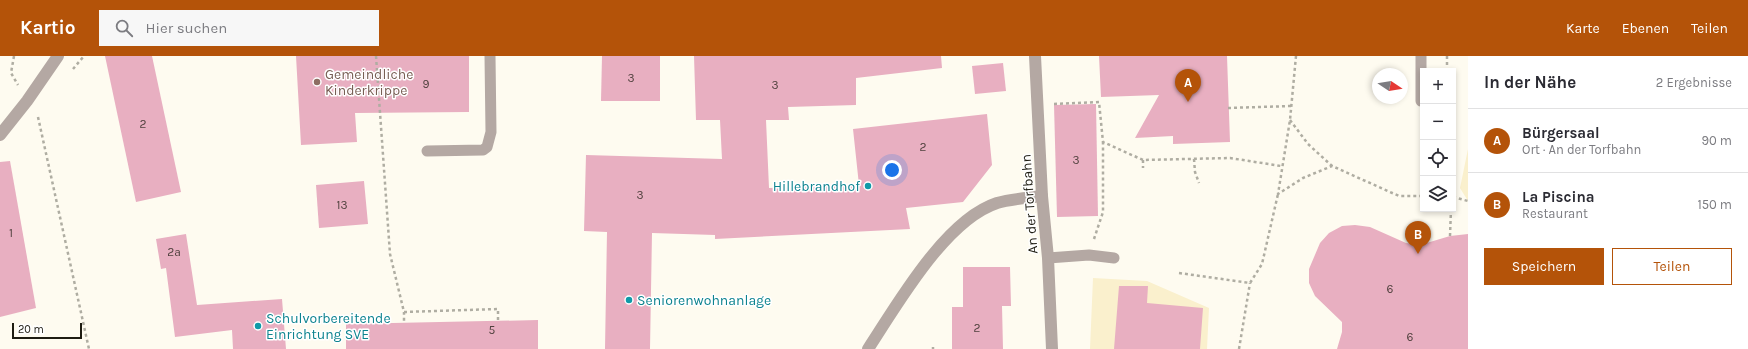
<!DOCTYPE html>
<html lang="de">
<head>
<meta charset="utf-8">
<style>
  :root { --surface:#fff; --page:#f7f7f7; --text:#2b2b33; --muted:#7c7c81; --line:#e1e1e2; --accent:#b45309 }
  body { margin:0; font-family:Karla,sans-serif; background:var(--page); color:var(--text) }
  .controls { position:absolute; right:12px; top:12px; display:grid; overflow:hidden; border-radius:0px; box-shadow:0 2px 6px #0003 }
  .controls button { width:36px; height:36px; display:grid; place-items:center; padding:0; border:0; border-bottom:1px solid var(--line); background:var(--surface); color:var(--text); font:20px sans-serif }
  .compass { position:absolute; left:1372px; top:12px; width:36px; height:36px; border-radius:50%; background:var(--surface); box-shadow:0 2px 6px #0003; rotate:102deg }
  .scale { position:absolute; left:12px; bottom:10px; width:70px; box-sizing:border-box; padding-left:4px; border:2px solid #1e1c12; border-top:0; font-size:11px; line-height:14px; white-space:nowrap; color:#1e1c12; -webkit-text-stroke:3px #fff; paint-order:stroke }
  .you { position:absolute; left:892px; top:114px; width:14px; height:14px; margin:-10px; border:3px solid #fff; border-radius:50%; background:#1a73e8; box-shadow:0 0 0 6px #1a73e833 }
  .badge { display:grid; place-items:center; width:26px; height:26px; border-radius:50%; background:var(--accent); color:#fff; font-size:13px; font-weight:700 }
  .pin { position:absolute; translate:-50% -33px; filter:drop-shadow(0 1px 2px #0008) }
  .pin::after { content:''; position:absolute; top:21px; width:14px; height:12px; background:inherit; clip-path:polygon(0 0,100% 0,50% 100%) }
  .list { margin:0; padding:0; list-style:none }
  h2 { display:flex; justify-content:space-between; align-items:center; height:52px; margin:0; padding:0 16px; font-size:17px }
  h2 small { font-size:13px; font-weight:400; color:var(--muted) }
  .list li { display:grid; grid-template-columns:26px 1fr auto; gap:12px; align-items:center; box-sizing:border-box; height:64px; padding:0 16px; border-top:1px solid var(--line) }
  .list b { display:block; font-size:15px; white-space:nowrap }
  .list p { margin:0; font-size:13px; white-space:nowrap; color:var(--muted) }
  .list em { font-size:13px; font-style:normal; color:var(--muted) }
  .actions { display:flex; gap:8px; padding:12px 16px }
  .actions a { flex:1; padding:9px 0; border:1px solid var(--accent); border-radius:0px; text-align:center; font-size:14px; color:var(--accent) }
  .actions .main { background:var(--accent); color:#fff }
  .icon { flex:none; width:22px; height:22px; fill:none; stroke:currentColor; stroke-width:2; stroke-linecap:round; stroke-linejoin:round }
  .map { position:relative; flex:none; width:1468px; height:293px; overflow:hidden }
  header { display:flex; align-items:center; gap:24px; box-sizing:border-box; height:56px; padding:0 20px; background:var(--accent); color:#fff }
  header strong { font-size:19px }
  nav { display:flex; gap:22px; margin-inline-start:auto; font-size:14px }
  .search { width:280px; height:36px; background:var(--page); display:flex; align-items:center; gap:10px; box-sizing:border-box; padding:0 14px; border-radius:0px; color:var(--muted); font-size:15px }
  main { display:flex }
  aside { flex:1; background:var(--surface) }
  .map>svg:first-child { display:block }
  .built { fill:#faf0cd }
  .building { fill:#e8afc1 }
  .lines { fill:none; stroke-linecap:round; stroke-linejoin:round }
  .path { stroke:#afada2; stroke-width:2.5; stroke-dasharray:3 3; stroke-linecap:butt }
  .lane { stroke:#b4a8a3; stroke-width:11 }
  .street { stroke:#b4a8a3; stroke-width:12 }
  .education-dot { fill:#8d6e63; stroke:#fff; stroke-width:1.5 }
  .culture-dot { fill:#0f9aa8; stroke:#fff; stroke-width:1.5 }
  .labels { text-anchor:middle; stroke-width:3; stroke-linejoin:round; paint-order:stroke }
  .number-label { font-size:12px; fill:#50413e }
  .education-label { font-size:14px; fill:#785e54; stroke:#fff; text-anchor:start }
  .culture-label { font-size:14px; fill:#0d838f; stroke:#fff; text-anchor:start }
  .street-label { font-size:14px; fill:#1e1c12; stroke:#fff }
</style>
</head>
<body>
<header>
<strong>Kartio</strong>
<div class="search"><svg class="icon" aria-label="search" viewBox="0 0 24 24"><circle cx="10" cy="10" r="6"/><path d="M15 15l6 6"/></svg>Hier suchen</div>
<nav><a>Karte</a><a>Ebenen</a><a>Teilen</a></nav>
</header>
<main>
<div class="map">
<svg width="1468" height="293" viewBox="0 0 1468 293">
  <rect width="100%" height="100%" fill="#fefbf0"/>
  <!-- built -->
  <g class="built">
    <path d="M1468,93V145L1460,132Z"/>
    <path d="M1093,222L1147,225L1209,252L1207,293H1090Z"/>
  </g>
  <!-- building -->
  <g class="building">
    <path d="M105,0H152L181,136L136,146Z"/>
    <path d="M296,0H469V56L355,57L357,86L301,89Z"/>
    <path d="M602,0H660V45H601Z"/>
    <path d="M694,0H941L942,12L856,22V49L788,51L789,64H766L769,132L859,129L853,73L987,58L992,109L963,146L906,152L910,173L715,183V179L652,177L650,293H605L607,176L584,175L586,99L722,103L720,64H696Z"/>
    <path d="M1099,0H1227L1230,86L1173,88V80L1135,82L1159,39L1101,41Z"/>
    <path d="M1003,7L1006,35L975,38L972,10Z"/>
    <path d="M1096,48L1098,160L1057,161L1054,49Z"/>
    <path d="M10,105L36,252L0,261V106Z"/>
    <path d="M364,125L368,168L319,172L316,129Z"/>
    <path d="M1355,169L1370,171L1406,187L1420,189L1450,180L1468,178V293H1337L1342,276V266L1315,240L1309,227V213L1320,187L1329,177L1342,170Z"/>
    <path d="M186,178L197,249L282,243L286,293H233L232,274L175,281L166,212L161,213L156,183Z"/>
    <path d="M963,211H1010L1011,250H1002L1003,293H952V251H963Z"/>
    <path d="M1119,230H1148L1147,247L1203,252L1200,293H1114Z"/>
    <path d="M538,264V293H346V268Z"/>
  </g>
  <g class="lines">
    <!-- path -->
    <g class="path">
      <path d="M14,0L11,17L18,29"/>
      <path d="M376,0L390,198L404,256V267"/>
      <path d="M1296,0L1290,64L1278,138L1303,122L1332,110L1399,140H1423"/>
      <path d="M1447,0V15"/>
      <path d="M73,13L84,0"/>
      <path d="M1054,48L1099,46L1103,86L1143,104L1230,102L1281,110"/>
      <path d="M1228,52L1291,50"/>
      <path d="M38,61L89,293"/>
      <path d="M1290,64L1308,88L1332,110"/>
      <path d="M1194,103L1195,116L1199,127"/>
      <path d="M1143,104V112"/>
      <path d="M1453,141L1468,145"/>
      <path d="M1450,180L1451,153"/>
      <path d="M1094,183L1103,156V86"/>
      <path d="M1179,217L1250,227L1262,208L1278,138"/>
      <path d="M404,256L498,253V265"/>
      <path d="M933,291V293"/>
      <path d="M1239,293L1250,227"/>
    </g>
    <!-- lane -->
    <g class="lane">
      <path d="M1421,0V45"/>
      <path d="M427,95L483,94L487,91L491,76L490,0"/>
      <path d="M1048,202L1089,199L1114,202"/>
    </g>
    <!-- street -->
    <g class="street">
      <path d="M1035,0L1042,140L1048,202L1052,293"/>
      <path d="M0,79L27,45L58,0"/>
      <path d="M868,293C897,249 945,164 997,147C1011,143 1027,142 1042,140"/>
    </g>
  </g>
  <!-- markers -->
  <circle class="education-dot" cx="317" cy="26" r="4"/>
  <g class="culture-dot">
    <circle cx="868" cy="130" r="4"/>
    <circle cx="629" cy="244" r="4"/>
    <circle cx="258" cy="270" r="4"/>
  </g>
  <g class="labels">
    <!-- number labels -->
    <g class="number-label">
      <text x="631" y="26">3</text>
      <text x="426" y="32">9</text>
      <text x="775" y="33">3</text>
      <text x="143" y="72">2</text>
      <text x="923" y="95">2</text>
      <text x="1076" y="108">3</text>
      <text x="640" y="143">3</text>
      <text x="342" y="153">13</text>
      <text x="11" y="181">1</text>
      <text x="174" y="200">2a</text>
      <text x="1390" y="237">6</text>
      <text x="977" y="276">2</text>
      <text x="492" y="278">5</text>
      <text x="1410" y="285">6</text>
    </g>
    <!-- education labels -->
    <g class="education-label">
      <text x="325" y="23">Gemeindliche<tspan x="325" dy="16">Kinderkrippe</tspan></text>
    </g>
    <!-- culture labels -->
    <g class="culture-label">
      <text x="860" y="135" text-anchor="end">Hillebrandhof</text>
      <text x="637" y="249">Seniorenwohnanlage</text>
      <text x="266" y="267">Schulvorbereitende<tspan x="266" dy="16">Einrichtung SVE</tspan></text>
    </g>
    <!-- street labels -->
    <g class="street-label">
      <text transform="translate(1029 148) rotate(-94)" y="5">An der Torfbahn</text>
    </g>
  </g>
</svg>
<div class="controls">
<button>+</button>
<button>−</button>
<button><svg class="icon" aria-label="locate" viewBox="0 0 24 24"><circle cx="12" cy="12" r="6"/><path d="M12 2v4M12 18v4M2 12h4M18 12h4"/></svg></button>
<button><svg class="icon" aria-label="layers" viewBox="0 0 24 24"><path d="M12 4l9 5-9 5-9-5zM3 14l9 5 9-5"/></svg></button>
</div>
<svg class="compass" viewBox="-18 -18 36 36"><path d="M0-13l5 13h-10z" fill="#e53935"/><path d="M0 13l5-13h-10z" fill="#7c7c81"/></svg>
<div class="scale">20 m</div>
<div class="you"></div>
<div class="pin badge" style="left:1188px;top:46px">A</div>
<div class="pin badge" style="left:1418px;top:198px">B</div>
</div>
<aside>
<h2>In der Nähe<small>2 Ergebnisse</small></h2>
<ul class="list">
<li><span class="badge">A</span><div><b>Bürgersaal</b><p>Ort · An der Torfbahn</p></div><em>90 m</em></li>
<li><span class="badge">B</span><div><b>La Piscina</b><p>Restaurant</p></div><em>150 m</em></li>
</ul>
<div class="actions"><a class="main">Speichern</a><a>Teilen</a></div>
</aside>
</main>
</body>
</html>
